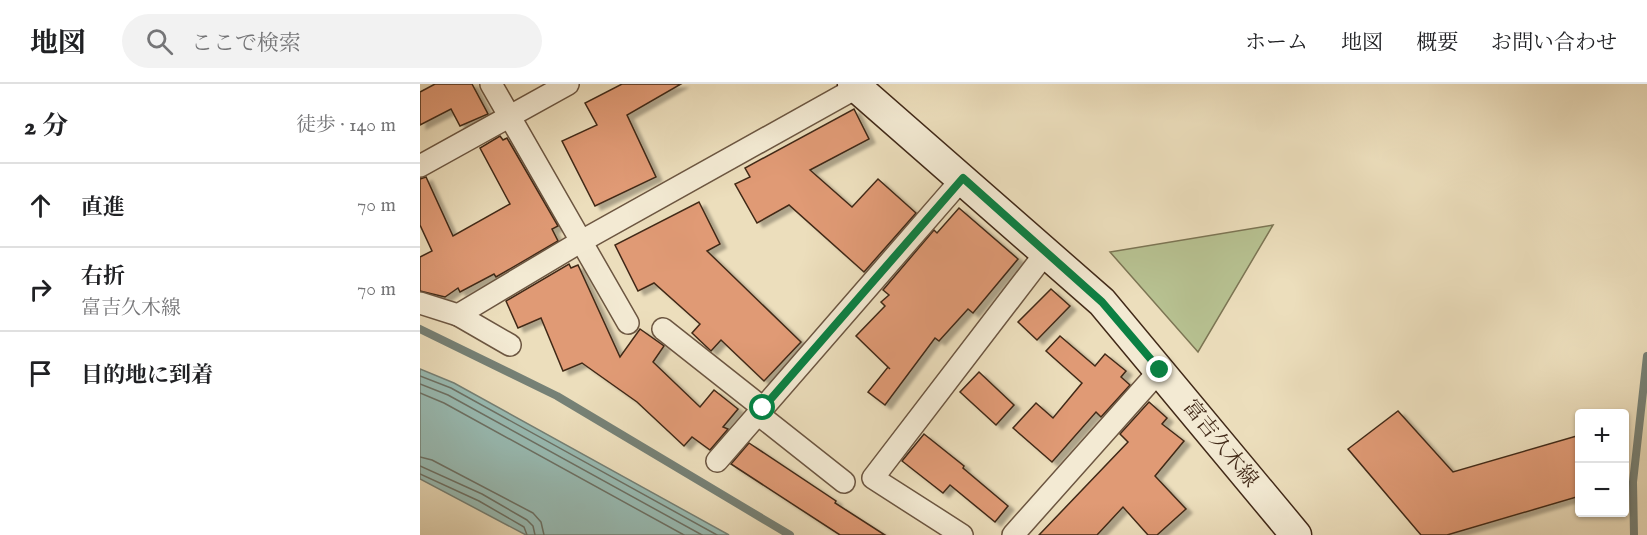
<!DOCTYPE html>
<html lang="ja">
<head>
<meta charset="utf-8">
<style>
  :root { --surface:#fff; --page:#f2f2f2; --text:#202124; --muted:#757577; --line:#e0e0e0 }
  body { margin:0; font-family:"IM FELL English","Noto Serif JP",serif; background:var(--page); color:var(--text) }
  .controls { position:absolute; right:18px; bottom:18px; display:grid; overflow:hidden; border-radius:6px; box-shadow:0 2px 4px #0004 }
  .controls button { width:54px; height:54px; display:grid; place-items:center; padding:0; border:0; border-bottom:2px solid var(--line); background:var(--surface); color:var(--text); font:30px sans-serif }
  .stop { position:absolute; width:18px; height:18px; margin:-14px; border:4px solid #0b8043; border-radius:50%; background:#fff }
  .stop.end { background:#0b8043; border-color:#fff; box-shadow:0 2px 6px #0008 }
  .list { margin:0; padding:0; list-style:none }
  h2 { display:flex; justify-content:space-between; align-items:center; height:78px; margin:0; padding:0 24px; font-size:26px }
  h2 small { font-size:20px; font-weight:400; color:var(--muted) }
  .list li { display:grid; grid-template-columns:39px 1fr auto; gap:18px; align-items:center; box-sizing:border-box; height:84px; padding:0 24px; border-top:2px solid var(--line) }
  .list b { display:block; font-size:22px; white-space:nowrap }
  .list p { margin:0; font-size:20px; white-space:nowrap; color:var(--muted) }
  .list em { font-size:20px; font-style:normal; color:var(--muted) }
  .icon { flex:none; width:33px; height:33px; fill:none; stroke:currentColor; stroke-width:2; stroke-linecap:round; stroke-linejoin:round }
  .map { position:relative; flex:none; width:1227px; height:451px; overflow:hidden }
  header { display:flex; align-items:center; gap:36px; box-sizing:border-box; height:84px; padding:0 30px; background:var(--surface); border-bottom:2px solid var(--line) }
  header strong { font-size:28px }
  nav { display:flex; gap:33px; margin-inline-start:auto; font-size:21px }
  .search { width:420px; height:54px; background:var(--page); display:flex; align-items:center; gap:15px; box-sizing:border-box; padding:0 21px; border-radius:33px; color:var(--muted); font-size:22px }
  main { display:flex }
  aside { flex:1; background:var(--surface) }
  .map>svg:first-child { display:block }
  .green { fill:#b7c191; stroke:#7c7554; stroke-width:1.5 }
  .water { fill:#99bcb4; stroke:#768176; stroke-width:1.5 }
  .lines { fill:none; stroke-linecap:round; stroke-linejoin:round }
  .shore { stroke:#6d7266; stroke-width:1.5 }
  .stream { stroke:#768176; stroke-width:8 }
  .building { fill:#e09a74; stroke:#412918; stroke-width:1.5; filter:url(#shadow) }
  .minor-casing { stroke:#6c5641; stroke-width:24 }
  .secondary-casing { stroke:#412918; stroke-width:33 }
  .minor { stroke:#f3ead3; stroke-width:21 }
  .secondary { stroke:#f3ead3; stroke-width:30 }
  .route { stroke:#0b8043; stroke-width:8 }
  .labels { text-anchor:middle; stroke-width:4.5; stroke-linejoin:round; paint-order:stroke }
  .street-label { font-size:21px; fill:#412918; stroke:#f3ead3 }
</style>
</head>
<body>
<header>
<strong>地図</strong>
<div class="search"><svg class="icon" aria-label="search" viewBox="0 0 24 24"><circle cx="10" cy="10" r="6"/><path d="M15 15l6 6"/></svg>ここで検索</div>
<nav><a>ホーム</a><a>地図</a><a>概要</a><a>お問い合わせ</a></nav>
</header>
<main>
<aside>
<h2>2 分<small>徒歩 · 140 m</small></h2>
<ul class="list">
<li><svg class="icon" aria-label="ahead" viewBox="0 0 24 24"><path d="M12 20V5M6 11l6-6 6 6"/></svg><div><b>直進</b></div><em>70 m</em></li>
<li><svg class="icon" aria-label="right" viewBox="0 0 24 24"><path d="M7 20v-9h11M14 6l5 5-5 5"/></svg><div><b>右折</b><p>富吉久木線</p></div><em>70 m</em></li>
<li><svg class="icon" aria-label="arrive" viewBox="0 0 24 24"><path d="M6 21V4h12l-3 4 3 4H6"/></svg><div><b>目的地に到着</b></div></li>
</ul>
</aside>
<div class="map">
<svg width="1227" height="451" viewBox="0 0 1227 451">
  <defs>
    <filter id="shadow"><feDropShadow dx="6" dy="4" stdDeviation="1.5" flood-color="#0004"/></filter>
  </defs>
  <rect width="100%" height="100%" fill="#ecdebc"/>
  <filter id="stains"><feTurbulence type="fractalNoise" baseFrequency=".00333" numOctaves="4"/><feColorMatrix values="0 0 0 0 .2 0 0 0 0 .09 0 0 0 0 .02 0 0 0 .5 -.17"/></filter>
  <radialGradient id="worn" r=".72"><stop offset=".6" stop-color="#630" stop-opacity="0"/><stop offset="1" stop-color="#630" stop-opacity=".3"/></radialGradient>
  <!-- green -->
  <path class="green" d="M853,141L778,268L690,168Z"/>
  <!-- water -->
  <path class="water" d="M0,285L34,299L309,451H106L0,395Z"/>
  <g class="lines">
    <!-- shore -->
    <g class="shore">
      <path d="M0,292L31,304L297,451"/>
      <path d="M0,300L28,311L282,451"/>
      <path d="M0,309L24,319L264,451"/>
      <path d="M0,373L12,376L113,429L121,438L124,451"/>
      <path d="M0,382L62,410L107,436L113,442L115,451"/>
      <path d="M0,390L59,417L104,443L107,451"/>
    </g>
    <!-- stream -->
    <g class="stream">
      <path d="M0,245L137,312L370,451"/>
      <path d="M1214,451L1213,398L1227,272"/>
    </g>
  </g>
  <!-- building -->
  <g class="building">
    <path d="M15,0H52L68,30L40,42L31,25L0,41V8Z"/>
    <path d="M202,0H261L207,31L236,93L175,122L142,57L177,41L165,19Z"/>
    <path d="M434,25L449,55L390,86L432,123L458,95L496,129L444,188L369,121L337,139L315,100L330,93L325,84Z"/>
    <path d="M80,52L83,56L87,54L138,142L132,145L138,157L76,193L74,190L40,208L38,204L25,213L0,207V173L12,167L0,141V95L6,93L33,152L90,120L60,64Z"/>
    <path d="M279,118L300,160L287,167L381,258L344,297L301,256L291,267L272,249L280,240L234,199L218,207L195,161Z"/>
    <path d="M539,124L598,175L553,229L548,225L519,257L515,254L465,321L448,308L468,283L470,285L436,252L465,222L461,218L469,211L463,206L514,146L517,149Z"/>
    <path d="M149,180L151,184L158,181L200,273L220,245L244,262L233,278L280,323L294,306L318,325L303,343L308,345L290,366L272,353L264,362L217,318L162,279L143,287L121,234L98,244L86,217Z"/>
    <path d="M631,205L650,222L617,256L598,238Z"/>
    <path d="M640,252L675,282L685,270L706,287L701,293L710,301L681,333L676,328L632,378L593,344L616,319L633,334L662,299L626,267Z"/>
    <path d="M559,288L594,321L576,341L540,308Z"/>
    <path d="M729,318L747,334L742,340L764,357L735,392L766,425L737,451H728L703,423L677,451H619L708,358L700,350Z"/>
    <path d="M978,327L1033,388L1160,351V412L1027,451H1001L928,365Z"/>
    <path d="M504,350L544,382L543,384L588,422L575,438L530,401L523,409L482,377Z"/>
    <path d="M329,359L416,417L415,419L465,451H420L311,380Z"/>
  </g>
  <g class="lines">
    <!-- minor casing -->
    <g class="minor-casing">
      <g id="minor">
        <path d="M71,0L208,239"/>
        <path d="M0,82L148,0"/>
        <path d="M0,219L38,231L160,158L436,4"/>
        <path d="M38,231L90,261"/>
        <path d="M243,245L343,324"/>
        <path d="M338,330L424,398"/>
        <path d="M297,377L543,94"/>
        <path d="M542,451L453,394L627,167"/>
        <path d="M593,451L740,286"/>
      </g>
    </g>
    <!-- secondary casing -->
    <g class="secondary-casing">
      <path id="secondary" d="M433,0L682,218L876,451"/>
    </g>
    <!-- minor -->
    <use href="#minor" class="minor"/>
    <!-- secondary -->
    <use href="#secondary" class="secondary"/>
  </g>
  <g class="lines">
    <!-- route -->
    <path class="route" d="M343,324L543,94L682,218L740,286"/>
  </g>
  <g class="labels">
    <!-- street labels -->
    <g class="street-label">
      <text transform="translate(801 359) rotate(51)" y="7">富吉久木線</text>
    </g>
  </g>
  <rect width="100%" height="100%" filter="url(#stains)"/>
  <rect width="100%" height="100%" fill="url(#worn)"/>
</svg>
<div class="controls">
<button>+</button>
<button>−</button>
</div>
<div class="stop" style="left:343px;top:324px"></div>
<div class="stop end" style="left:740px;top:286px"></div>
</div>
</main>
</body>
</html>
